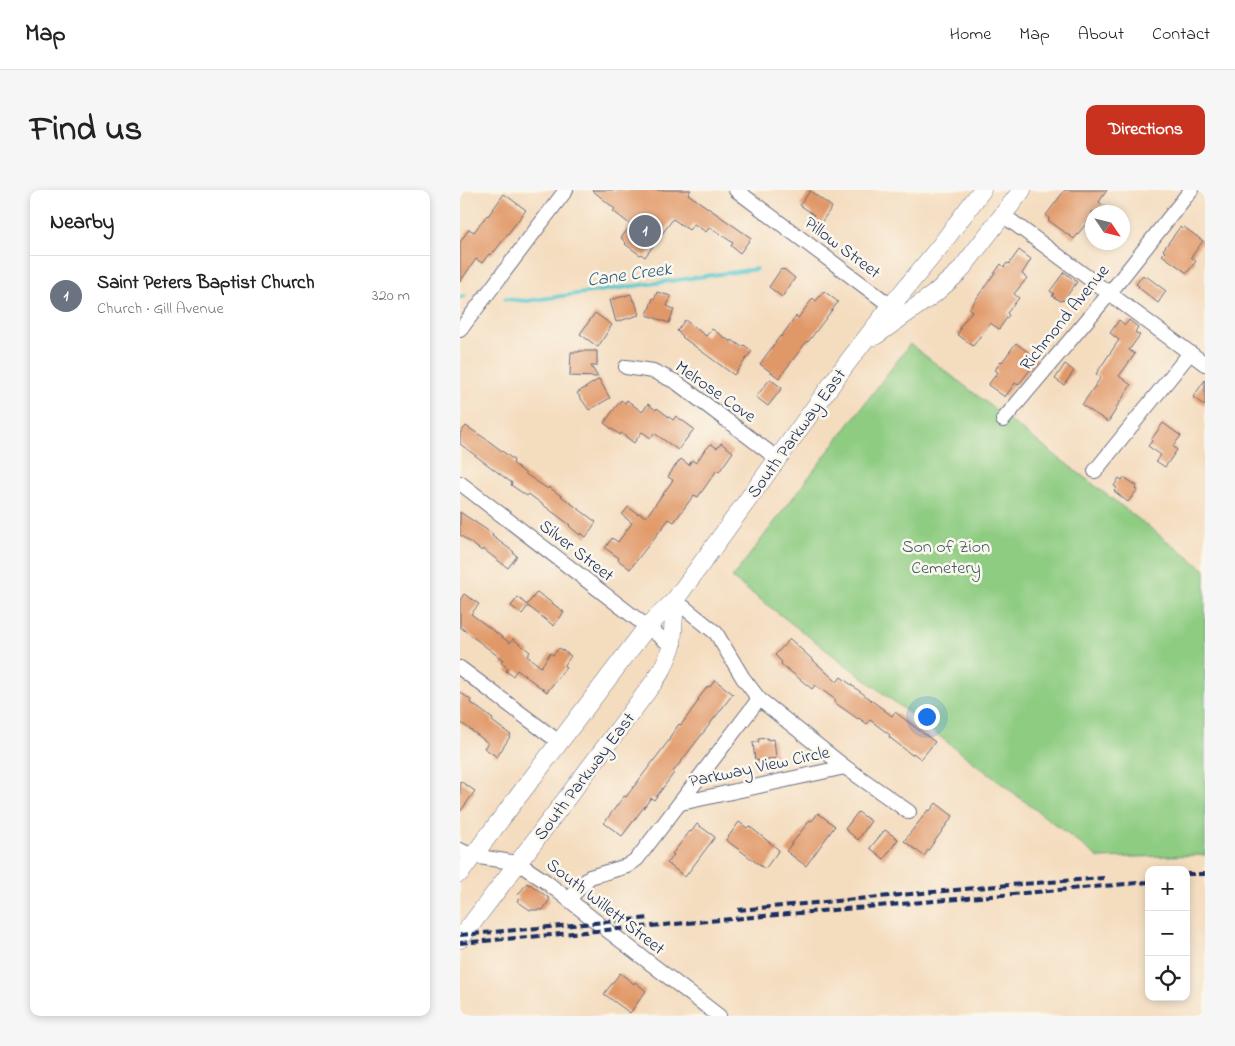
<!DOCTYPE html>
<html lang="en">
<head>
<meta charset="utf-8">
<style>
  :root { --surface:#fff; --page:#f6f6f6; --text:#222; --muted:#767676; --line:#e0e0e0; --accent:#c8321e }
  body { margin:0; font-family:"Indie Flower",sans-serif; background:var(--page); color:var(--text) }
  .controls { position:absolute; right:15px; bottom:15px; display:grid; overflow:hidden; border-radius:10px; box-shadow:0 2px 8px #0003 }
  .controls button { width:45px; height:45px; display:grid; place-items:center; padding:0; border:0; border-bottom:1px solid var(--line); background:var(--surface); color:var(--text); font:25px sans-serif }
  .compass { position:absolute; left:625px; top:15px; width:45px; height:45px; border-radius:50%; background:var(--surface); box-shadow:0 2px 8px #0003; rotate:125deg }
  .you { position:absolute; left:466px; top:526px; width:18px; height:18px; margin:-12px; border:4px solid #fff; border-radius:50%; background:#1a73e8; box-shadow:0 0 0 8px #1a73e833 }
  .badge { display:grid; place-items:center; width:32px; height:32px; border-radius:50%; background:var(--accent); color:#fff; font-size:16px; font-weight:700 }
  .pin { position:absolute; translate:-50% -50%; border:2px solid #fff; box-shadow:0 1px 5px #0006 }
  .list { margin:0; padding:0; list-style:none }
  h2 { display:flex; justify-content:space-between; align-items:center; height:65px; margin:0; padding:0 20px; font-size:21px }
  h2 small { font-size:16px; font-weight:400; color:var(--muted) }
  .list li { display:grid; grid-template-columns:32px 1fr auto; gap:15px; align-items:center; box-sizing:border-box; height:80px; padding:0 20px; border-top:1px solid var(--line) }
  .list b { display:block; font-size:19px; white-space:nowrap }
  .list p { margin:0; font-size:16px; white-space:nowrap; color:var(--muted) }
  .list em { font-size:16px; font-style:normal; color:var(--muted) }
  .icon { flex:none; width:28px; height:28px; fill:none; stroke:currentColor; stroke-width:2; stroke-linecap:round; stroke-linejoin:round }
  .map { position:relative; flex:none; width:745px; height:826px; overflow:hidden; border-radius:10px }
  header { display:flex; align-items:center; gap:30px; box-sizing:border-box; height:70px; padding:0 25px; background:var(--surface); border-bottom:1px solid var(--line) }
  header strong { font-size:24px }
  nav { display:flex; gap:28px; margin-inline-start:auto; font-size:18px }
  .intro { display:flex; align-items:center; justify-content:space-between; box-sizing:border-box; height:120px; padding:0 30px }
  h1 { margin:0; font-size:35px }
  .button { padding:12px 22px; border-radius:10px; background:var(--accent); color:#fff; font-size:18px; font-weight:700 }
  main { display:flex; gap:30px; padding:0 30px }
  aside { flex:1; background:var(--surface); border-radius:10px; box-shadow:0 2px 8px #0003 }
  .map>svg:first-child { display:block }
  .green { fill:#8ecc82; stroke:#547e70 }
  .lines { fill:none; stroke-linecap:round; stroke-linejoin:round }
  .stream { stroke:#5bc9cf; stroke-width:4 }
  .building { fill:#e19868 }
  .minor-casing { stroke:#676c80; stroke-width:16 }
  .major-casing { stroke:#676c80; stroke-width:19 }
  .minor { stroke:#fff; stroke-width:14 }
  .major { stroke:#fff; stroke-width:18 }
  .rail { stroke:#1b2f5e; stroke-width:4; stroke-dasharray:8 4; stroke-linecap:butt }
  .labels { text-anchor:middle; stroke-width:5; stroke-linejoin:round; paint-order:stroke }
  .street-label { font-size:18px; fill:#1b2f5e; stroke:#fbf7ec }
  .park-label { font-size:18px; fill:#3e5e69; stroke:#fbf7ec }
  .water-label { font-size:19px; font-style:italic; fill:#2e5d80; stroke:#fbf7ec }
</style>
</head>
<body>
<header>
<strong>Map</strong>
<nav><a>Home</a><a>Map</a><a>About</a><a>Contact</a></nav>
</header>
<div class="intro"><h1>Find us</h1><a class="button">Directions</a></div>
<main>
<aside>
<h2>Nearby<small></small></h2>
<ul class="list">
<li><span class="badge" style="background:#6b7280">1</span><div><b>Saint Peters Baptist Church</b><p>Church · Gill Avenue</p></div><em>320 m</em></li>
</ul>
</aside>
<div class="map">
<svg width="745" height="826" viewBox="0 0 745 826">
  <rect width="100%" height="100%" fill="#fbf7ec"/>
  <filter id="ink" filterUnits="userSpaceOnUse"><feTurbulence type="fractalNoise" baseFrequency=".02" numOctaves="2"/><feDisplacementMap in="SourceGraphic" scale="10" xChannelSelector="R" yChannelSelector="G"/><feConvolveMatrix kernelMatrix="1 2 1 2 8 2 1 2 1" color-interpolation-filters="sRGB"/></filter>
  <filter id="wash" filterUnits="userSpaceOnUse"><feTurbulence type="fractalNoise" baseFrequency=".0096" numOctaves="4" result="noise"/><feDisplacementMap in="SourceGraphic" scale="20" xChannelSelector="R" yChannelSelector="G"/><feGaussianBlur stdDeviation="1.12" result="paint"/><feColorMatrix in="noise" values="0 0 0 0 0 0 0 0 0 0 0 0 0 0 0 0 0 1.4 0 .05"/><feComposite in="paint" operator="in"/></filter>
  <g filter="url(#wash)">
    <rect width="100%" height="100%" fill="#f4dcbe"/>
    <!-- green -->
    <path class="green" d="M450,154L745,380V665L639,668L272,388Z"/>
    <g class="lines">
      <!-- stream -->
      <g class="stream">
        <path d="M0,107L5,106"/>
        <path d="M45,109L67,111L296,79"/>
      </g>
    </g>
    <g id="blocks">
      <!-- building -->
      <g class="building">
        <path d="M132,0H231L228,4L291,48L280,63L271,56L273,53L250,37L246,42L234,34L229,40L213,29L185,67L181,64L180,65L165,54L166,53L161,48L171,35L153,21L155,19Z"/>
        <path d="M605,0H647L639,12L653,22H632V26L614,49L588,30L589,28L586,25Z"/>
        <path d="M350,1L372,17L360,34L352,28L354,25L340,15Z"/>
        <path d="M44,4L66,20L35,61H34L31,65L29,64L22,73L16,69L0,92V52L9,39L14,42L27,25L28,26Z"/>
        <path d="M720,37L722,39L724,37L743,51L731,67L736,71L727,83L702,65L705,62L703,60Z"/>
        <path d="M559,60L571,69L562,84L567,88L554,104L559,108L547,123L549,125L539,139L530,133L513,156L497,144L501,139L499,138L512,121L509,119L541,74L544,77L547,73L549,74Z"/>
        <path d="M321,79L323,80L324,79L335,88L322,107L309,97Z"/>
        <path d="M604,82L617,92L603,111L602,110L601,111L592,106L594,104L590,101Z"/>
        <path d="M683,85L685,87L686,86L706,101L698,113L678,97L679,96L676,94Z"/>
        <path d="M364,101L378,112L348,152L347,151L319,188L300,174L320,146L321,147L336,126L338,128L353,108L356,111Z"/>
        <path d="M197,102L211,106L207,116L214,119L209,133L187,125L193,108H195Z"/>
        <path d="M171,104L173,111H175L179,125L156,132L150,110Z"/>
        <path d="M135,123L152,135L138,157L120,144Z"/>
        <path d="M225,130L246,146L252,139L271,152L272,150L282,157L284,155L292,161L274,185L222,147L223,146L217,141Z"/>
        <path d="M659,130L665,135L669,130L678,137L675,142L680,145L669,160L675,164L659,186L671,195L656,218H657L648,232L622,215L641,187L636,184L659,150L650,143Z"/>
        <path d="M556,153L578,170L558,195L555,193L545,207L528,195L538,182L535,180L541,171L542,172Z"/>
        <path d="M119,161H137V176H131L138,187L110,186L111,162H119Z"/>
        <path d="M605,174L614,181L604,195L595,189Z"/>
        <path d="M139,189L150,208L129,220L117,203Z"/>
        <path d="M310,189L322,198L308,216L296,207Z"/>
        <path d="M745,190V216L733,207Z"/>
        <path d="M161,210L165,213L167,210L182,222L188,214L196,220L197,218L213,230L216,226L234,239L218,260L194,243L191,248L182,242L174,253L161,243L160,245L144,233Z"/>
        <path d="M703,233L721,246L713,256L717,260L705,277L696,271L701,265L688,256L692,251L691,250Z"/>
        <path d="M6,236L26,249L54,270L53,273L67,285L88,299L89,297L136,332L126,347L121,343L120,345L109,336L110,335L70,305L69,304L67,306L51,295L52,293L0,254V243Z"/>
        <path d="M261,253L273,262L259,282L257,280L238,307L234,305L214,332L209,329L170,379L158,370L159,368L145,358L152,348L158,352L172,333L162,325L168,317L178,324L179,323L186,327L213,290L208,287L212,281V280L221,269L229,275L232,270L236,273L244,261L251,254L257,258Z"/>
        <path d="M664,287L677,296L675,299L677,300L668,312L654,301L657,298L654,296L659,288L662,290Z"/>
        <path d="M0,322L33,344L32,346L54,362L53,363L57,366L48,378L23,359L22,361L0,345Z"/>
        <path d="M77,402L104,422L94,436L68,416L62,424L51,416L58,407L67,415Z"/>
        <path d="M4,404L19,414L11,424L50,453L53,449L65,458L70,462L67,466L81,477L90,463L93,465L99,458L111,466L104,476L106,477L87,502L57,480L53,486L46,481L48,478L41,473L43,470L0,437V410Z"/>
        <path d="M330,449L377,492L381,487L432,526L435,522L475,552L461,569L453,563L452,565L429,547L430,545L410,530L407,534L399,528L398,529L374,512L376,510L355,495L352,499L321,474L322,472L315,465Z"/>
        <path d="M255,490L273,504L213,582L214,583L194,610L191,608L162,646L144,633L164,606L166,607L210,549L209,548L219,534L221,535L239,510L238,509L248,496L250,497Z"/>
        <path d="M0,502L11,510L10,512L33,529L32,531L51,545L37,567L24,558L28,553L0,532Z"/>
        <path d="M308,548V550L314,549L316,568L295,571L293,552H299L298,549Z"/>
        <path d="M0,591L15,601L0,622Z"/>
        <path d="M476,613L493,626L464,666L444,651L468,620L470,621Z"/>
        <path d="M398,622L411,631L398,650L385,639Z"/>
        <path d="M358,623L375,636L346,676L326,661L350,630L352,631Z"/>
        <path d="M279,632L287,638L289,636L319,660L305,679L266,650Z"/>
        <path d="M237,634L255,647L225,687L207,673L214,665L212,664L230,641L231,642Z"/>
        <path d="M425,640L438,649L424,669L410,658Z"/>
        <path d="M67,693L69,695L70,694L90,709L83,720H70L57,711L59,708L57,706Z"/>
        <path d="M160,783L174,794L175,792L186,801L170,823L144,804Z"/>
      </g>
    </g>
  </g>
  <g filter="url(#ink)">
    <use href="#blocks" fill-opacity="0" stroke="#676c80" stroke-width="1"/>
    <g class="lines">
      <!-- minor casing -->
      <g class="minor-casing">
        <g id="minor">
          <path d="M276,0L439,122"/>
          <path d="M543,25L745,174"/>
          <path d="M0,140L106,0"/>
          <path d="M166,177L193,181L216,192L318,269"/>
          <path d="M543,230L649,104L731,0"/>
          <path d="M635,281L730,163"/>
          <path d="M0,293L212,456"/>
          <path d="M215,410L256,443L283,488L299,509"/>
          <path d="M0,478L99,552"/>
          <path d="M221,613L385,577"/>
          <path d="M0,660L13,666L58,673L85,691L147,740L259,826"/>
          <path d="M109,709L130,687L167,676L177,669L299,509L385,577L449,622"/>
        </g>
      </g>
      <!-- major casing -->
      <g class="major-casing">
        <g id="major">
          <path d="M415,146L474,104L499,82L562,0"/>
          <path d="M0,683L187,437L215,410L387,173L431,116L481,55L522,0"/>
          <path d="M0,749L67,661L194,492L203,478L212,456L215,410"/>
        </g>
      </g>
      <!-- minor -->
      <use href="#minor" class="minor"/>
      <!-- major -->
      <use href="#major" class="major"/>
      <!-- rail -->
      <g class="rail">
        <path d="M726,684H745"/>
        <path d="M278,720L549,695L644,688"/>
        <path d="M0,745L191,728"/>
        <path d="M0,753L689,692"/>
      </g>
    </g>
  </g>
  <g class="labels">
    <!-- street labels -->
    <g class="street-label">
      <text transform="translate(383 57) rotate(37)" y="6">Pillow Street</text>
      <text transform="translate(604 127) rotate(-51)" y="6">Richmond Avenue</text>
      <text transform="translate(256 201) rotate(35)" y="6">Melrose Cove</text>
      <text transform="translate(336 243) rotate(-54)" y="6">South Parkway East</text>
      <text transform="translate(117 360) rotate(38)" y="6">Silver Street</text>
      <text transform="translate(299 576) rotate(-12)" y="6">Parkway View Circle</text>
      <text transform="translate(124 586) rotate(-53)" y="6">South Parkway East</text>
      <text transform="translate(146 716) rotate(38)" y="6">South Willett Street</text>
    </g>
    <!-- park labels -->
    <g class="park-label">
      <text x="486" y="362">Son of Zion<tspan x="486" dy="21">Cemetery</tspan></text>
    </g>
    <!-- water labels -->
    <g class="water-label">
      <text transform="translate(169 83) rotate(-8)" y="7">Cane Creek</text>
    </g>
  </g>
</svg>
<div class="controls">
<button>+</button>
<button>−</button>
<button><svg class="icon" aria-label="locate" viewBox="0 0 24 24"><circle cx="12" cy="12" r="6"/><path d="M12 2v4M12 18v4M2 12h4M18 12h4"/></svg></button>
</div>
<svg class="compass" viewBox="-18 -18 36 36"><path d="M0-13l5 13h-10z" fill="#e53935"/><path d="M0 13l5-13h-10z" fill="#767676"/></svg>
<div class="you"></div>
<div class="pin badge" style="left:185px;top:41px;background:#6b7280">1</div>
</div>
</main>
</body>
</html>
